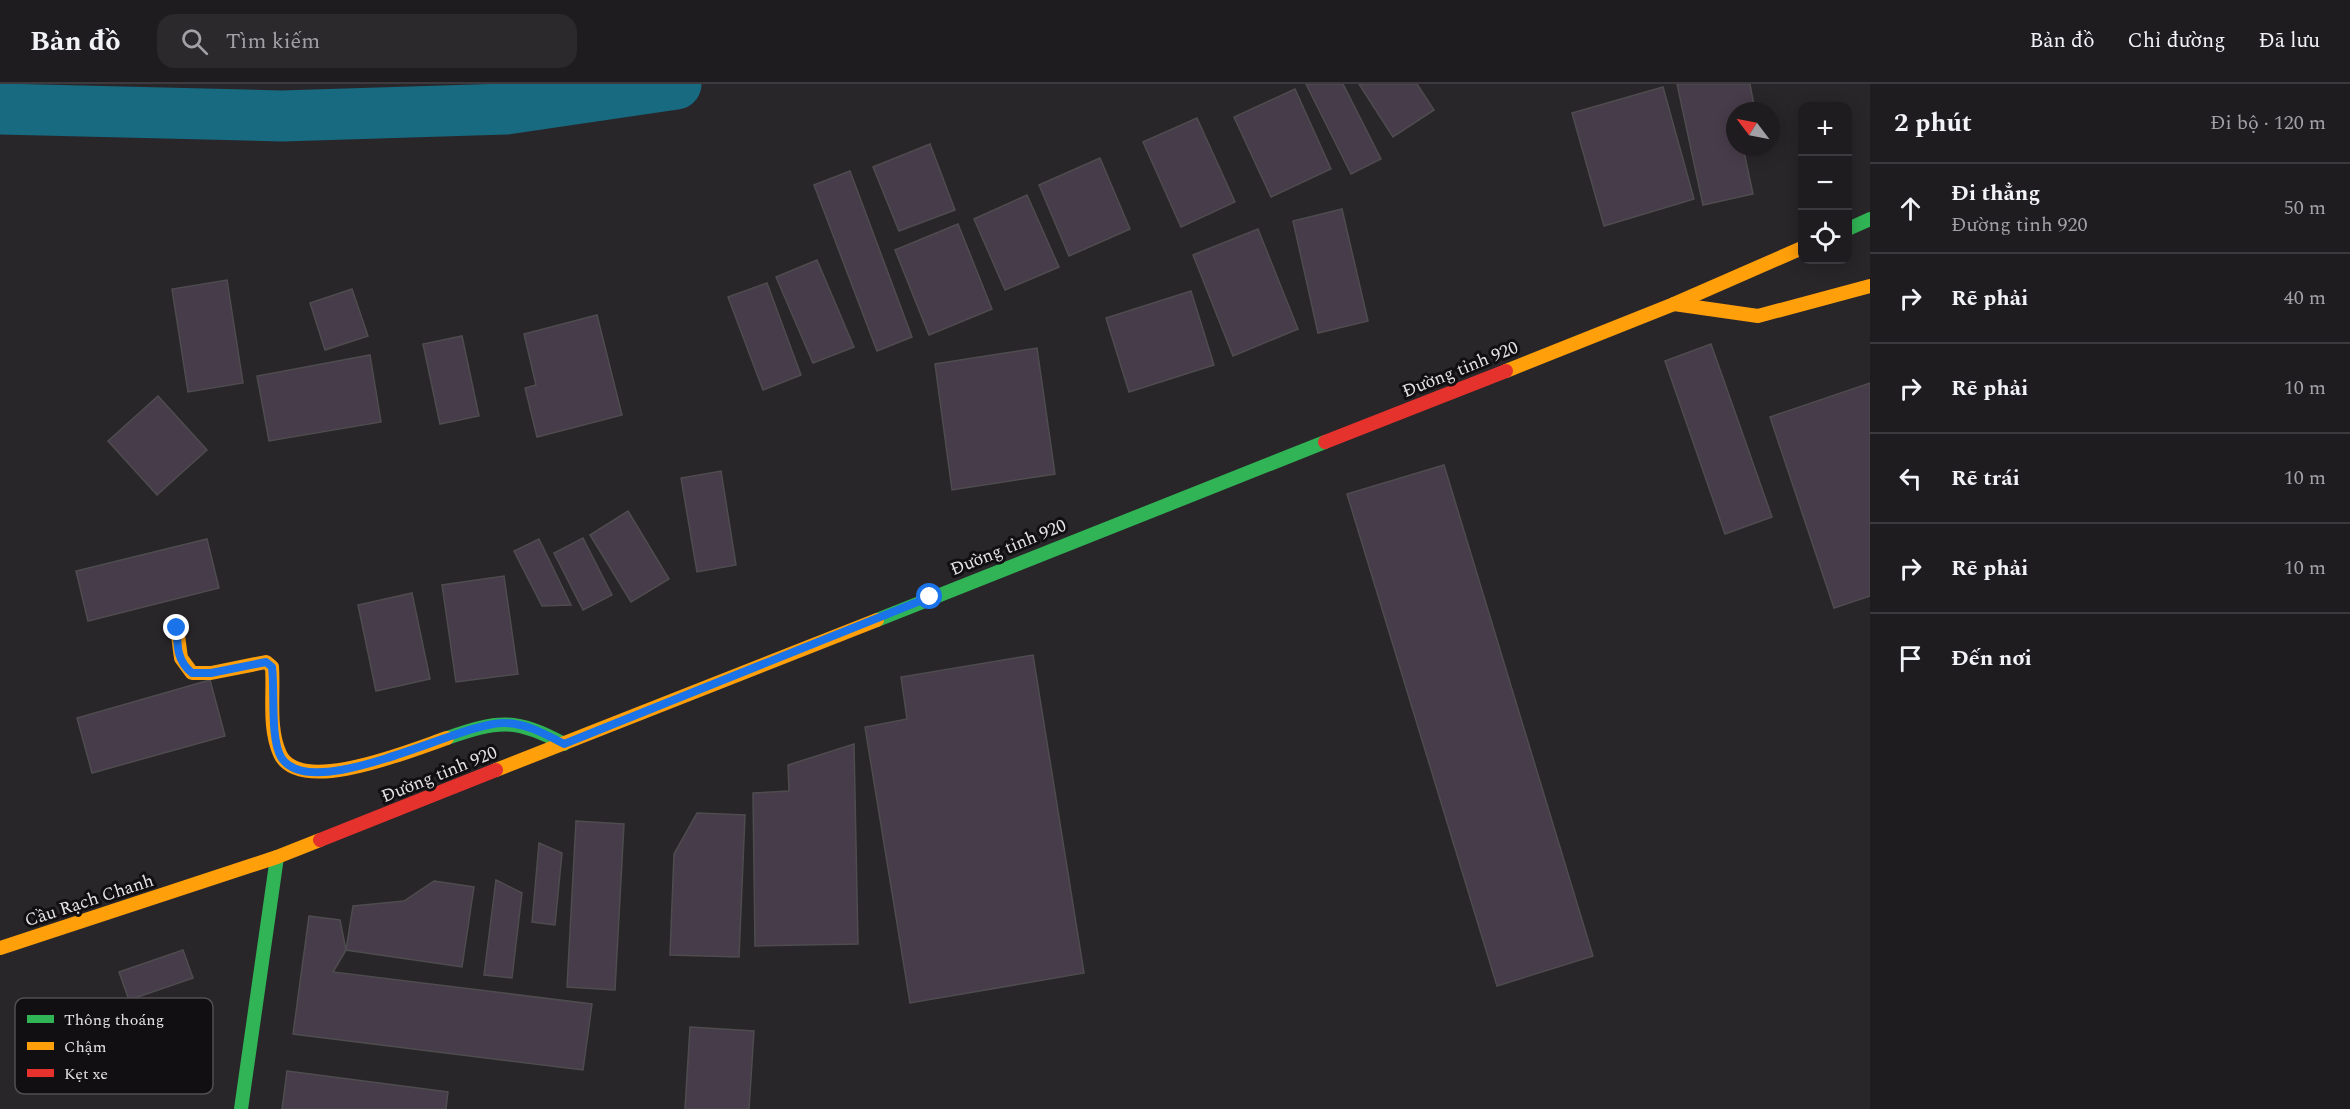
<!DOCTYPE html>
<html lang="vi">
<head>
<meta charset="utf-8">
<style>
  :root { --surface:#1f1c20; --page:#2c292d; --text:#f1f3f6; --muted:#a1a1a5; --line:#3c3a3e }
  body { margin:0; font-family:Spectral,serif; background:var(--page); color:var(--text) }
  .controls { position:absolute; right:18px; top:18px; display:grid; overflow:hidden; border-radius:12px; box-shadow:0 3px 15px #0003 }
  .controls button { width:54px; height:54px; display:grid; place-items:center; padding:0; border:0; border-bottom:2px solid var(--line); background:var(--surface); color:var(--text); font:30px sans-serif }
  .compass { position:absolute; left:1726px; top:18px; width:54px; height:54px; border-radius:50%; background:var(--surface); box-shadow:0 3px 15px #0003; rotate:302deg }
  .stop { position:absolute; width:18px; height:18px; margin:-14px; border:4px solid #1a73e8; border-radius:50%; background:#fff }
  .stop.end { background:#1a73e8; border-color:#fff; box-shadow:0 2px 6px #0008 }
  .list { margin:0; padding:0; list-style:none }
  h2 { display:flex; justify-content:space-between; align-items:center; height:78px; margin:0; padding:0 24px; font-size:26px }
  h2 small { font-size:20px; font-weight:400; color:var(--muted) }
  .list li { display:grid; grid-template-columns:39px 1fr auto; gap:18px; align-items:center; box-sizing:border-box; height:90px; padding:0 24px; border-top:2px solid var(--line) }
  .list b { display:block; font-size:22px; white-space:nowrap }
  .list p { margin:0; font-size:20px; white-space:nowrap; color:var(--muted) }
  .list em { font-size:20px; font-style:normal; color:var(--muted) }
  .icon { flex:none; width:33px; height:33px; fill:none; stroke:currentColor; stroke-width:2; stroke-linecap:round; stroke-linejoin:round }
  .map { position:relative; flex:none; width:1870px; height:1025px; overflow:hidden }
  header { display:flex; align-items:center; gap:36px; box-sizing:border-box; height:84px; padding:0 30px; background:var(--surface); border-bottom:2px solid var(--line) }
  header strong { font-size:28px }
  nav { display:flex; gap:33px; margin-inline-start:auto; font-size:21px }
  .search { width:420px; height:54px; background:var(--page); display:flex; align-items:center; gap:15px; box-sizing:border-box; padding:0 21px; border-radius:18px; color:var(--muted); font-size:22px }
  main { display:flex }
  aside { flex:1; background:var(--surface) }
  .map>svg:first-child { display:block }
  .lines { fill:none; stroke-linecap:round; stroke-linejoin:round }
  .canal { stroke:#176a80; stroke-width:51 }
  .building { fill:#473c49; stroke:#4e4c4f; stroke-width:1.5 }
  .fast { stroke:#30b455; stroke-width:14 }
  .slow { stroke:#ff9f0a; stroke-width:14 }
  .jam { stroke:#e5322d; stroke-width:14 }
  .route { stroke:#1a73e8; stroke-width:8 }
  .labels { text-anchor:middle; stroke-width:6; stroke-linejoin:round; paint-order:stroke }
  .street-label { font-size:18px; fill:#e6e3e6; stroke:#110f12 }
  .key { fill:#110f12; stroke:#514f52; stroke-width:1.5 }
  .key-label { font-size:16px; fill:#e6e3e6 }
</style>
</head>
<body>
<header>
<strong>Bản đồ</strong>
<div class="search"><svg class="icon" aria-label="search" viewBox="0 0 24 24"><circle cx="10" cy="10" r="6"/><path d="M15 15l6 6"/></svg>Tìm kiếm</div>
<nav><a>Bản đồ</a><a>Chỉ đường</a><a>Đã lưu</a></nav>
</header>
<main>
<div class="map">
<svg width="1870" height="1025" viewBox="0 0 1870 1025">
  <rect width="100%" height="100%" fill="#29262a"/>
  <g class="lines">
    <!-- canal -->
    <path class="canal" d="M0,25L282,32L506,25L676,0"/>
  </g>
  <!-- building -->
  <g class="building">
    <path d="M1306,0H1343L1381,75L1351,90Z"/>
    <path d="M1359,0H1417L1434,26L1393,53Z"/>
    <path d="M1677,0H1750L1755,27H1735V63H1763L1744,68L1753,110L1703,121Z"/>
    <path d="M1663,3L1694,115L1604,142L1572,29Z"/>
    <path d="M1295,5L1331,85L1271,113L1234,33Z"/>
    <path d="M1197,34L1235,118L1181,143L1143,58Z"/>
    <path d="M930,60L955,126L899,147L873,83Z"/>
    <path d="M1100,74L1130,145L1069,172L1039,101Z"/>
    <path d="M850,87L912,253L877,267L814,101Z"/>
    <path d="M1027,111L1059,183L1005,206L974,135Z"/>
    <path d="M1342,125L1368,237L1318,249L1293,137Z"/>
    <path d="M958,140L992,225L929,251L895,166Z"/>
    <path d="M1258,145L1298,245L1233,272L1193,171Z"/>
    <path d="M817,176L854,263L813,279L776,193Z"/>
    <path d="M227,196L243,299L188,308L172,205Z"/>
    <path d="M767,199L801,291L763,306L728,213Z"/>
    <path d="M352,205L368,252L325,266L310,219Z"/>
    <path d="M1191,207L1214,281L1129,308L1106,234Z"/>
    <path d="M597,231L622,331L537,353L525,304L536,301L524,250Z"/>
    <path d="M462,252L479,332L440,340L423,260Z"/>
    <path d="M1711,260L1772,433L1725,450L1665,277Z"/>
    <path d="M1037,264L1055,390L952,406L935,280Z"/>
    <path d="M370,271L381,338L269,357L257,292Z"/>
    <path d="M1870,299V512L1834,524L1770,333Z"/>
    <path d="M158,312L207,366L157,411L108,357Z"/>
    <path d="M1444,381L1593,872L1497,902L1347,410Z"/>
    <path d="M721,387L736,481L697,488L681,394Z"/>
    <path d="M628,427L669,495L631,518L590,451Z"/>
    <path d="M583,454L612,511L583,526L554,469Z"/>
    <path d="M207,455L219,504L88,537L76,487Z"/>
    <path d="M539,455L571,521L542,522L514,467Z"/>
    <path d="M504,492L518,590L456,598L442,501Z"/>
    <path d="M412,509L430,595L376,607L358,521Z"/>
    <path d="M1033,571L1084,889L910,919L865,643L907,635L901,593Z"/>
    <path d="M210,596L225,652L92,689L77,634Z"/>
    <path d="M854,660L858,860L755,862L753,709L789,707L788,681Z"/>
    <path d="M697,729L745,731L739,873L670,871L674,770Z"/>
    <path d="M576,737L624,740L615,906L567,903Z"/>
    <path d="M539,759L562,769L555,841L532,838Z"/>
    <path d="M496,796L522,809L512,894L484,891Z"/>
    <path d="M434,797L474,803L462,883L346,866L353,822L404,817Z"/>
    <path d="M309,832L340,836L346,866L333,888L592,920L583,986L293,950Z"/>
    <path d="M183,866L193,894L129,916L119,888Z"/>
    <path d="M690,943L754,947L749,1025H685Z"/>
    <path d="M287,987L448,1008L446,1025H282Z"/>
  </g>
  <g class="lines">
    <!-- fast -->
    <g class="fast">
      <path d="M1848,145L1870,135"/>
      <path d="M877,536L1325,358"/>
      <path d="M447,654C498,636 516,634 564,660"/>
      <path d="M241,1025L277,773"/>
    </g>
    <!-- slow -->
    <g class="slow">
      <path d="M1674,220L1758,232L1870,202"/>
      <path d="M1506,287L1674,220L1802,164"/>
      <path d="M177,544L181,574L192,589H211L266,578L272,583C274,610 268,644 280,670C300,713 414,665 447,654"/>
      <path d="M496,686L877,536"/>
      <path d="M0,864L277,773L320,756"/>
    </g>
    <!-- jam -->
    <g class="jam">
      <path d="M1325,358L1506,287"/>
      <path d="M320,756L496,686"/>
    </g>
  </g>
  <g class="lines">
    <!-- route -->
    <path class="route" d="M177,544C177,562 177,577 192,589H211L266,578L272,583C275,607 270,654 281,673C311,722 460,638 504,639C526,639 545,650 564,660L930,513"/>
  </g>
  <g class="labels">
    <!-- street labels -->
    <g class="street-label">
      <text transform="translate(1460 285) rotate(-22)" y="6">Đường tỉnh 920</text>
      <text transform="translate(1008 463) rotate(-22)" y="6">Đường tỉnh 920</text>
      <text transform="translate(439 690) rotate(-22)" y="6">Đường tỉnh 920</text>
      <text transform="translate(89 816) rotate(-18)" y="6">Cầu Rạch Chanh</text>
    </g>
  </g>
  <!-- legend -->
  <rect x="15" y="914" width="198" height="96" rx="9" class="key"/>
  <rect x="27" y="931" width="27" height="8" fill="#30b455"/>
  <rect x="27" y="958" width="27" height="8" fill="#ff9f0a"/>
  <rect x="27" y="985" width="27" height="8" fill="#e5322d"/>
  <g class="key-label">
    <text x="64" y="941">Thông thoáng</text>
    <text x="64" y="968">Chậm</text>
    <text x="64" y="995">Kẹt xe</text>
  </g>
</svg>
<div class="controls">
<button>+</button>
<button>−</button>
<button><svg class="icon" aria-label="locate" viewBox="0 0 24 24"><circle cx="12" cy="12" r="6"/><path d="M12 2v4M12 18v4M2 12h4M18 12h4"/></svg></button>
</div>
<svg class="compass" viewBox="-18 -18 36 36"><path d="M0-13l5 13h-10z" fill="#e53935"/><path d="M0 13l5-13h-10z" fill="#a1a1a5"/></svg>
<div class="stop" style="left:930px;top:513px"></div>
<div class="stop end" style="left:177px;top:544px"></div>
</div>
<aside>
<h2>2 phút<small>Đi bộ · 120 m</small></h2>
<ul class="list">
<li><svg class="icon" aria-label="ahead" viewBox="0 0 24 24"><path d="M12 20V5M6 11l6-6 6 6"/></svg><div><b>Đi thẳng</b><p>Đường tỉnh 920</p></div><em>50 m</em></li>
<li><svg class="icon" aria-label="right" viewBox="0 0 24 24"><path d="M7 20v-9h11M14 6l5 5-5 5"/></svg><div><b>Rẽ phải</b></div><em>40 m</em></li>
<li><svg class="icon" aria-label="right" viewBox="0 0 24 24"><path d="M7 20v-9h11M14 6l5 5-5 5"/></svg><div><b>Rẽ phải</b></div><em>10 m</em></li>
<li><svg class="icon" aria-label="left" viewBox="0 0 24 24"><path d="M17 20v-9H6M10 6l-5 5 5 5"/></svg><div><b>Rẽ trái</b></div><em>10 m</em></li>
<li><svg class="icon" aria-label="right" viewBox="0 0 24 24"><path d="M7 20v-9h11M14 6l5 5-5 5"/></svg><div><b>Rẽ phải</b></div><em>10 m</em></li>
<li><svg class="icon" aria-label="arrive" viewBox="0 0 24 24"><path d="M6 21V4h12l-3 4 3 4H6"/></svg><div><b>Đến nơi</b></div></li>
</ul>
</aside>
</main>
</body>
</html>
